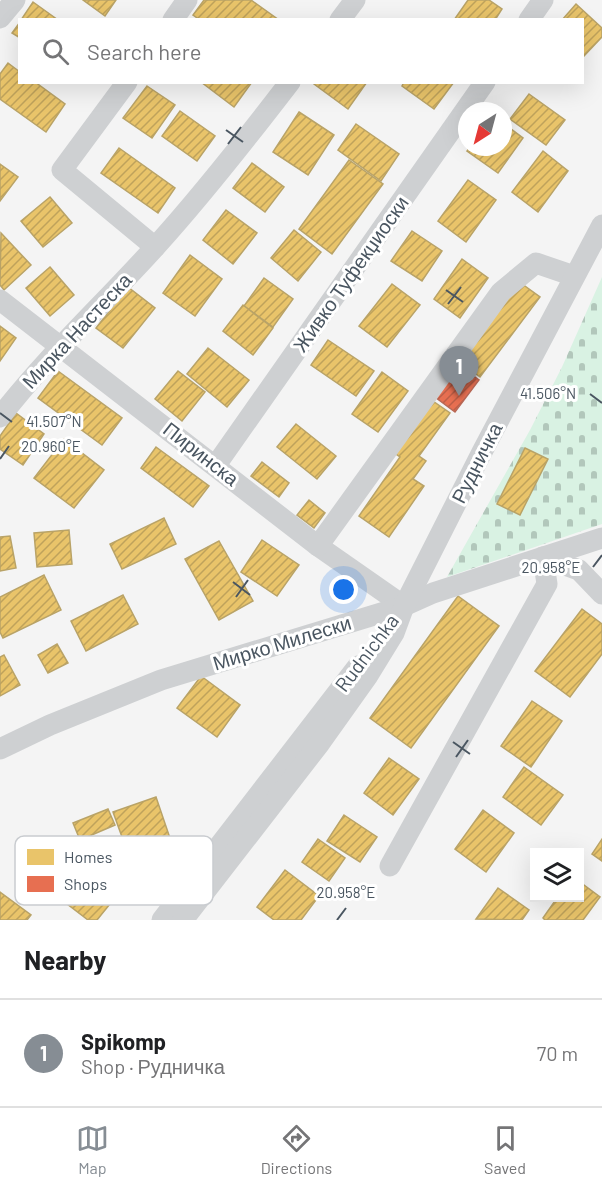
<!DOCTYPE html>
<html lang="en">
<head>
<meta charset="utf-8">
<style>
  :root { --surface:#fff; --page:#f2f2f2; --text:#202124; --muted:#757577; --line:#e0e0e0; --accent:#868d94 }
  body { margin:0; font-family:Barlow,sans-serif; background:var(--page); color:var(--text) }
  .controls { position:absolute; right:18px; bottom:18px; display:grid; overflow:hidden; border-radius:0px; box-shadow:0 6px 24px #0002 }
  .controls button { width:54px; height:54px; display:grid; place-items:center; padding:0; border:0; border-bottom:2px solid var(--line); background:var(--surface); color:var(--text); font:30px sans-serif }
  .compass { position:absolute; left:458px; top:102px; width:54px; height:54px; border-radius:50%; background:var(--surface); box-shadow:0 6px 24px #0002; rotate:216deg }
  .you { position:absolute; left:344px; top:590px; width:21px; height:21px; margin:-15px; border:4px solid #fff; border-radius:50%; background:#1a73e8; box-shadow:0 0 0 9px #1a73e833 }
  .badge { display:grid; place-items:center; width:39px; height:39px; border-radius:50%; background:var(--accent); color:#fff; font-size:20px; font-weight:700 }
  .pin { position:absolute; translate:-50% -50px; filter:drop-shadow(0 2px 3px #0008) }
  .pin::after { content:''; position:absolute; top:32px; width:21px; height:18px; background:inherit; clip-path:polygon(0 0,100% 0,50% 100%) }
  .list { margin:0; padding:0; list-style:none }
  h2 { display:flex; justify-content:space-between; align-items:center; height:78px; margin:0; padding:0 24px; font-size:26px }
  h2 small { font-size:20px; font-weight:400; color:var(--muted) }
  .list li { display:grid; grid-template-columns:39px 1fr auto; gap:18px; align-items:center; box-sizing:border-box; height:108px; padding:0 24px; border-top:2px solid var(--line) }
  .list b { display:block; font-size:22px; white-space:nowrap }
  .list p { margin:0; font-size:20px; white-space:nowrap; color:var(--muted) }
  .list em { font-size:20px; font-style:normal; color:var(--muted) }
  .icon { flex:none; width:33px; height:33px; fill:none; stroke:currentColor; stroke-width:2; stroke-linecap:round; stroke-linejoin:round }
  .map { position:relative; flex:none; width:602px; height:920px; overflow:hidden }
  .search { position:absolute; background:var(--surface); box-shadow:0 6px 24px #0002; left:18px; right:18px; top:18px; height:66px; display:flex; align-items:center; gap:15px; box-sizing:border-box; padding:0 21px; border-radius:0px; color:var(--muted); font-size:22px }
  .sheet { height:186px; background:var(--surface) }
  nav { display:flex; justify-content:space-around; align-items:center; box-sizing:border-box; height:84px; border-top:2px solid var(--line); background:var(--surface); font-size:16px; color:var(--muted) }
  nav a { display:grid; justify-items:center; gap:3px }
  nav .on { color:var(--accent) }
  .map>svg:first-child { display:block }
  .cemetery { fill:url(#cemetery-stones) }
  .homes { fill:url(#homes-hatch); stroke:#b9a367; stroke-width:1.5 }
  .shops { fill:url(#shops-hatch); stroke:#b86856; stroke-width:1.5 }
  .lines { fill:none; stroke-linecap:round; stroke-linejoin:round }
  .street { stroke:#ced0d2; stroke-width:21 }
  .ticks { fill:none; stroke:#4a5661; stroke-width:2 }
  .labels { text-anchor:middle; stroke-width:6; stroke-linejoin:round; paint-order:stroke }
  .street-label { font-size:20px; fill:#4a5661; stroke:#fff }
  .key { fill:#fff; stroke:#c9ccd0; stroke-width:1.5 }
  .key-label { font-size:16px; fill:#4a5661 }
  .ticks-label { font-size:15px; text-anchor:middle; fill:#4a5661; stroke:#fff; stroke-width:6; stroke-linejoin:round; paint-order:stroke }
</style>
</head>
<body>
<div class="map">
<svg width="602" height="920" viewBox="0 0 602 920">
  <defs>
    <pattern id="cemetery-stones" width="16" height="16" patternUnits="userSpaceOnUse" patternTransform="scale(1.5)"><rect width="16" height="16" fill="#d9f2e3"/><path d="M2 7V4a2 2 0 0 1 4 0v3zM10 15v-3a2 2 0 0 1 4 0v3z" fill="#b2c7bb"/></pattern>
    <pattern id="homes-hatch" width="6" height="6" patternUnits="userSpaceOnUse" patternTransform="scale(1.5)"><rect width="6" height="6" fill="#e9c46a"/><path d="M-1 1l2-2M0 6l6-6M5 7l2-2" fill="none" stroke="#bfa25b"/></pattern>
    <pattern id="shops-hatch" width="6" height="6" patternUnits="userSpaceOnUse" patternTransform="scale(1.5)"><rect width="6" height="6" fill="#e76f51"/><path d="M-1 1l2-2M0 6l6-6M5 7l2-2" fill="none" stroke="#bd5e47"/></pattern>
  </defs>
  <rect width="100%" height="100%" fill="#f4f4f4"/>
  <!-- cemetery -->
  <path class="cemetery" d="M602,277V524L447,577L530,430L562,367Z"/>
  <!-- homes -->
  <g class="homes">
    <path d="M83,0H116L105,16Z"/>
    <path d="M204,0H251L279,20H200L193,15Z"/>
    <path d="M468,0H489L502,9L495,20H454Z"/>
    <path d="M33,2L58,20H21Z"/>
    <path d="M576,4L602,28V37L582,58V20H562Z"/>
    <path d="M20,22V38L12,33Z"/>
    <path d="M8,63L20,72V82H35L65,104L46,132L0,99V74Z"/>
    <path d="M201,82H252L234,107Z"/>
    <path d="M315,82H367L348,109L314,84Z"/>
    <path d="M404,82H454L434,109L402,86Z"/>
    <path d="M147,86L175,105L152,138L123,118Z"/>
    <path d="M529,94L565,120L546,145L510,119Z"/>
    <path d="M180,111L215,136L197,161L162,136Z"/>
    <path d="M299,112L334,135L308,175L273,152Z"/>
    <path d="M503,123L523,138L498,173L467,151L470,147H503Z"/>
    <path d="M356,124L399,154L381,181L338,150Z"/>
    <path d="M119,148L175,188L158,213L101,173Z"/>
    <path d="M543,151L568,171L538,212L512,192Z"/>
    <path d="M349,160L383,184L332,254L299,229Z"/>
    <path d="M252,163L284,187L265,212L233,188Z"/>
    <path d="M0,164L18,177L0,201Z"/>
    <path d="M468,180L496,200L466,242L438,221Z"/>
    <path d="M50,197L72,223L43,247L21,221Z"/>
    <path d="M226,210L257,233L233,264L203,240Z"/>
    <path d="M294,230L321,252L298,281L271,258Z"/>
    <path d="M412,231L442,251L422,281L391,261Z"/>
    <path d="M1,233L31,265L4,290L0,285Z"/>
    <path d="M190,255L222,279L195,316L163,293Z"/>
    <path d="M462,259L488,278L460,318L434,299Z"/>
    <path d="M50,267L74,295L50,316L26,288Z"/>
    <path d="M264,278L293,299L273,327L244,306Z"/>
    <path d="M518,281L540,297L480,377L458,360Z"/>
    <path d="M392,284L420,305L387,347L359,326Z"/>
    <path d="M128,287L155,308L123,348L96,328Z"/>
    <path d="M243,305L273,328L253,355L223,331Z"/>
    <path d="M0,326L16,338L0,361Z"/>
    <path d="M328,340L374,371L356,396L311,365Z"/>
    <path d="M208,348L249,380L227,407L187,374Z"/>
    <path d="M58,371L122,418L102,445L38,398Z"/>
    <path d="M178,371L205,392L182,421L155,399Z"/>
    <path d="M382,372L408,391L378,432L352,414Z"/>
    <path d="M430,399L450,413L419,456L426,461L413,479L424,486L389,537L359,516L400,457L393,452Z"/>
    <path d="M16,413L44,434L23,465L0,449V436Z"/>
    <path d="M296,424L336,456L317,479L277,447Z"/>
    <path d="M64,439L104,470L74,508L34,478Z"/>
    <path d="M156,447L209,486L193,507L141,468Z"/>
    <path d="M525,448L548,459L520,515L497,504Z"/>
    <path d="M262,462L289,483L279,497L251,476Z"/>
    <path d="M309,500L325,513L314,528L297,515Z"/>
    <path d="M164,518L176,544L122,569L110,544Z"/>
    <path d="M69,530L72,564L37,567L34,533Z"/>
    <path d="M10,536L16,568L0,571V537Z"/>
    <path d="M262,540L299,565L277,596L241,572Z"/>
    <path d="M219,541L253,601L219,620L185,559Z"/>
    <path d="M44,575L61,610L3,638L0,632V597Z"/>
    <path d="M123,595L138,624L86,651L71,621Z"/>
    <path d="M458,596L499,626L411,748L370,718Z"/>
    <path d="M582,609L602,624V654L570,697L535,671Z"/>
    <path d="M57,644L68,663L48,673L38,655Z"/>
    <path d="M4,655L20,685L0,696V657Z"/>
    <path d="M201,676L240,705L217,737L177,708Z"/>
    <path d="M532,701L562,721L531,767L501,746Z"/>
    <path d="M389,758L419,779L393,815L364,793Z"/>
    <path d="M524,767L563,795L541,825L503,797Z"/>
    <path d="M156,797L173,847L131,862L113,812Z"/>
    <path d="M108,809L115,825L80,840L73,823Z"/>
    <path d="M483,810L514,833L486,872L455,849Z"/>
    <path d="M344,815L377,837L360,862L327,841Z"/>
    <path d="M318,839L345,858L329,881L302,862Z"/>
    <path d="M602,839V861L592,854Z"/>
    <path d="M90,864L122,889L97,920H88L62,900Z"/>
    <path d="M285,870L319,896L301,920H274L257,907Z"/>
    <path d="M580,882L600,897L583,920H545L543,918L557,898H580Z"/>
    <path d="M498,888L529,910L522,920L476,919Z"/>
    <path d="M0,892L31,915L27,920H0Z"/>
  </g>
  <!-- shops -->
  <path class="shops" d="M458,365L479,380L455,412L435,397Z"/>
  <g class="lines">
    <!-- street -->
    <g class="street">
      <path d="M0,18L15,0"/>
      <path d="M173,20L187,0"/>
      <path d="M340,20L355,0"/>
      <path d="M529,20L543,0"/>
      <path d="M127,82L62,170L155,247"/>
      <path d="M0,300L318,546L404,606"/>
      <path d="M0,417C48,355 105,303 157,245C204,193 247,138 290,82"/>
      <path d="M216,465L485,82"/>
      <path d="M318,546L501,292L536,263L574,276"/>
      <path d="M0,749L50,725L161,680L404,606L433,593L602,538"/>
      <path d="M390,866L547,584L543,557L579,570L602,594"/>
      <path d="M162,920L358,666"/>
      <path d="M183,920L320,743L367,677L394,633L404,606L482,452L602,225"/>
    </g>
  </g>
  <!-- ticks -->
  <path class="ticks" d="M226,130L243,142M228,144L241,127M446,290L463,302M448,304L461,287M590,394L602,403M0,413L12,422M0,459L9,446M593,567L602,555M233,582L250,595M236,597L248,580M453,742L470,754M456,757L468,740M337,920L346,908"/>
  <g class="labels">
    <!-- street labels -->
    <g class="street-label">
      <text transform="translate(351 274) rotate(-55)" y="7">Живко Туфекџиоски</text>
      <text transform="translate(77 331) rotate(-47)" y="7">Мирка Настеска</text>
      <text transform="translate(201 454) rotate(38)" y="7">Пиринска</text>
      <text transform="translate(477 463) rotate(-63)" y="7">Рудничка</text>
      <text transform="translate(282 643) rotate(-17)" y="7">Мирко Милески</text>
      <text transform="translate(367 653) rotate(-53)" y="7">Rudnichka</text>
    </g>
  </g>
  <!-- legend -->
  <rect x="15" y="836" width="198" height="69" rx="9" class="key"/>
  <rect x="27" y="849" width="27" height="16" fill="#e9c46a"/>
  <rect x="27" y="876" width="27" height="16" fill="#e76f51"/>
  <g class="key-label">
    <text x="64" y="863">Homes</text>
    <text x="64" y="890">Shops</text>
  </g>
  <g class="ticks-label">
    <text x="548" y="399">41.506°N</text>
    <text x="54" y="427">41.507°N</text>
    <text x="51" y="452">20.960°E</text>
    <text x="551" y="573">20.958°E</text>
    <text x="346" y="898">20.958°E</text>
  </g>
</svg>
<div class="controls">
<button><svg class="icon" aria-label="layers" viewBox="0 0 24 24"><path d="M12 4l9 5-9 5-9-5zM3 14l9 5 9-5"/></svg></button>
</div>
<svg class="compass" viewBox="-18 -18 36 36"><path d="M0-13l5 13h-10z" fill="#e53935"/><path d="M0 13l5-13h-10z" fill="#757577"/></svg>
<div class="you"></div>
<div class="pin badge" style="left:459px;top:396px">1</div>
<div class="search"><svg class="icon" aria-label="search" viewBox="0 0 24 24"><circle cx="10" cy="10" r="6"/><path d="M15 15l6 6"/></svg>Search here</div>
</div>
<section class="sheet">
<h2>Nearby<small></small></h2>
<ul class="list">
<li><span class="badge">1</span><div><b>Spikomp</b><p>Shop · Рудничка</p></div><em>70 m</em></li>
</ul>
</section>
<nav>
<a class="on"><svg class="icon" aria-label="map" viewBox="0 0 24 24"><path d="M3 6l6-2 6 2 6-2v14l-6 2-6-2-6 2zM9 4v14M15 6v14"/></svg>Map</a>
<a><svg class="icon" aria-label="directions" viewBox="0 0 24 24"><path d="M12 3l9 9-9 9-9-9zM9 14v-3h6M13 9l2 2-2 2"/></svg>Directions</a>
<a><svg class="icon" aria-label="saved" viewBox="0 0 24 24"><path d="M7 4h10v16l-5-4-5 4z"/></svg>Saved</a>
</nav>
</body>
</html>
